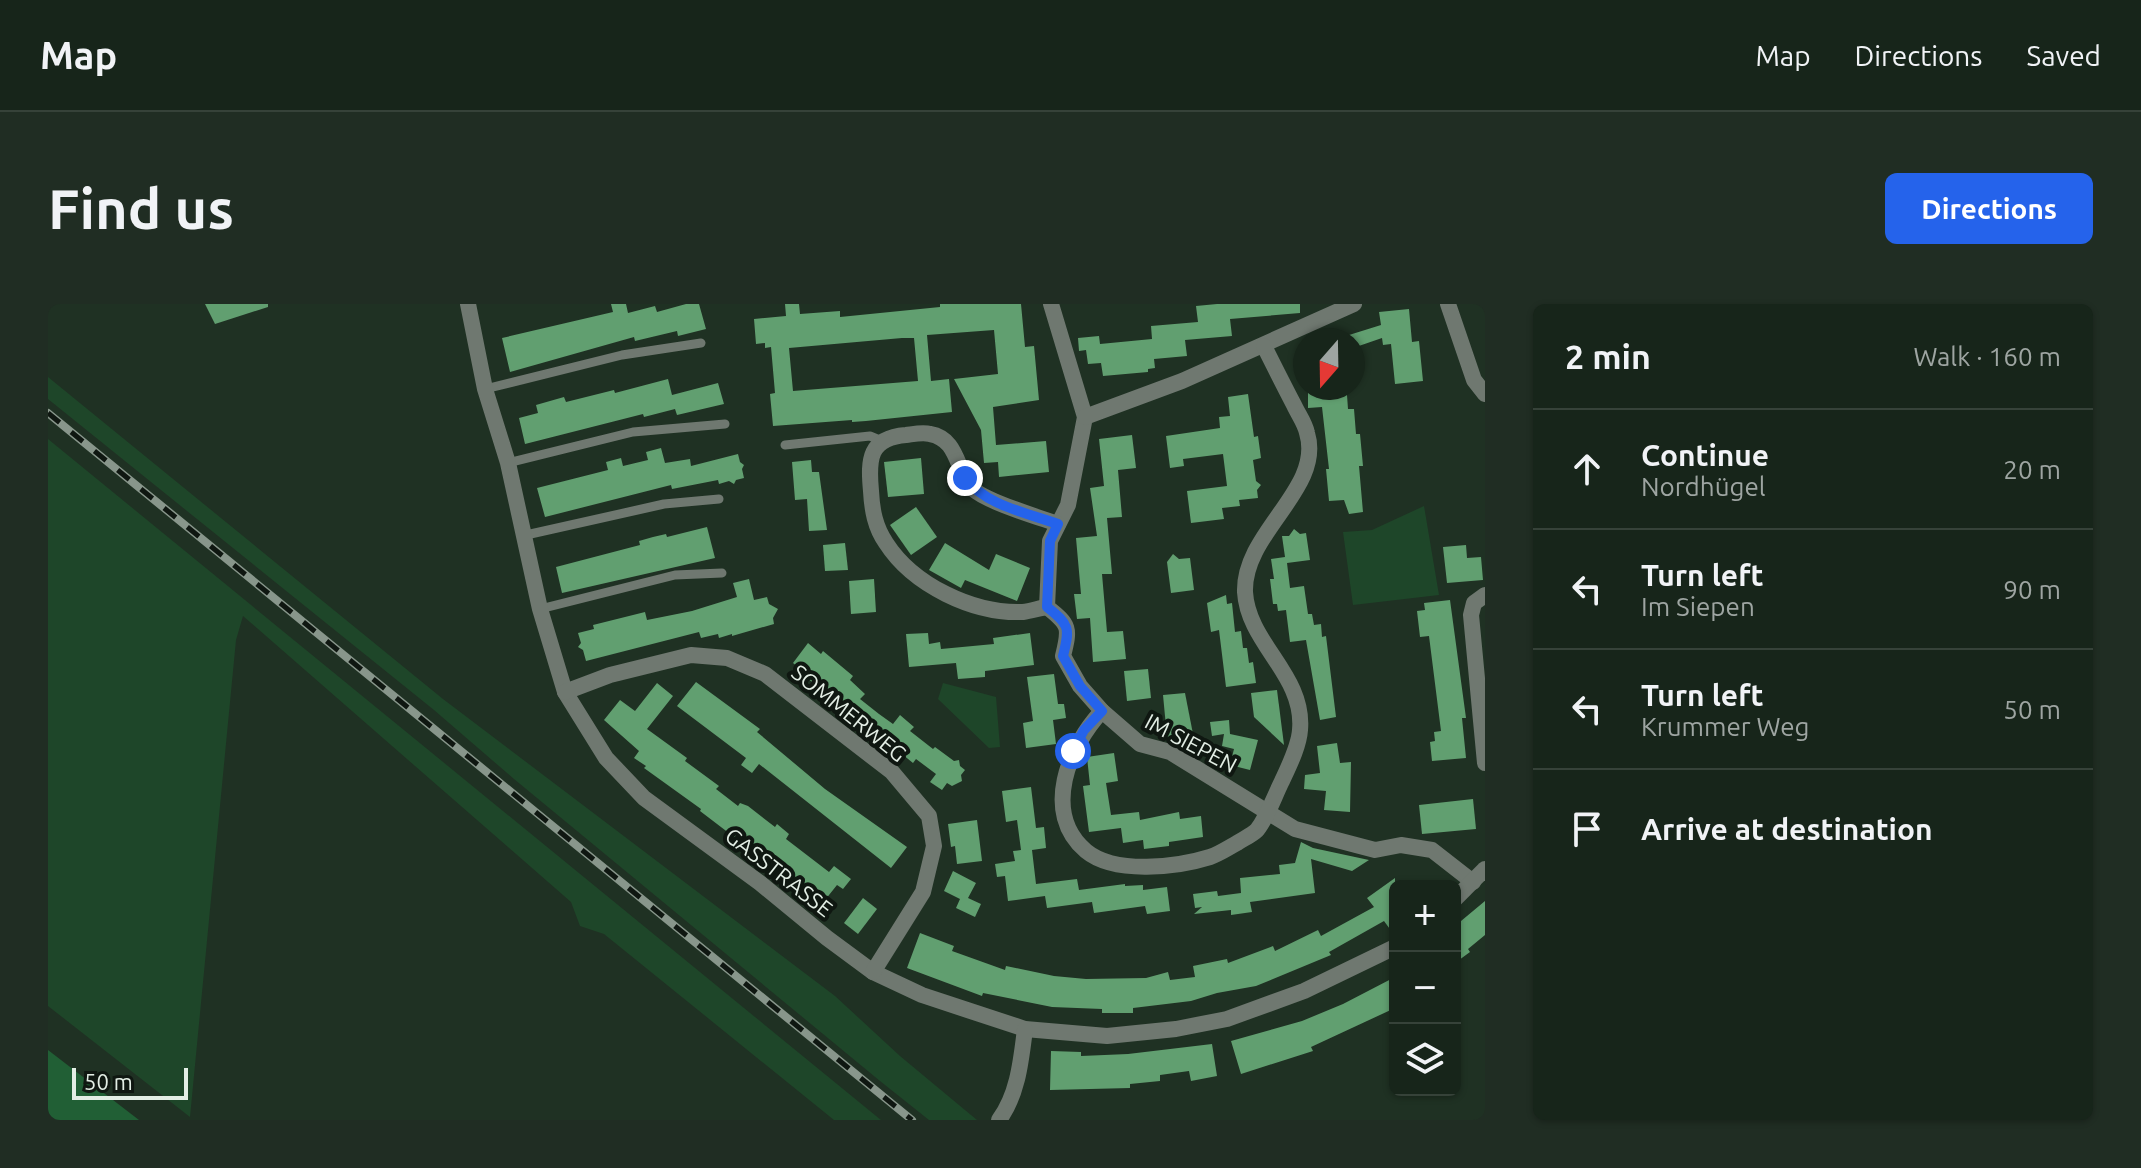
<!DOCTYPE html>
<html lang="en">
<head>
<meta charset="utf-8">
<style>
  :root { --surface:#17251a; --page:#202d23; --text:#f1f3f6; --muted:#9ea5a2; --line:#364239; --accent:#2563eb }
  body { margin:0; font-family:Ubuntu,sans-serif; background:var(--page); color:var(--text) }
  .controls { position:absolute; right:24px; bottom:24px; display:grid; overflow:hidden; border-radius:12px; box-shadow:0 2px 6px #0004 }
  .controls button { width:72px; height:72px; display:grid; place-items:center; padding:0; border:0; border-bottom:2px solid var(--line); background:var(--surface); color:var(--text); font:40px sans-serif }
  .compass { position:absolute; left:1245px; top:24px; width:72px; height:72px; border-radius:50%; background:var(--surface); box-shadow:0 2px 6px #0004; rotate:200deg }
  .scale { position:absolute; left:24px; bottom:20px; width:116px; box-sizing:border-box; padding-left:8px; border:4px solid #e3eee5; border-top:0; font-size:22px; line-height:28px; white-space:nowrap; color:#e3eee5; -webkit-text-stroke:6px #0f1711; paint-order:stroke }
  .stop { position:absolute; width:24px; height:24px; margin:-18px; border:6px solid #2563eb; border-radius:50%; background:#fff }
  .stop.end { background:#2563eb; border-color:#fff; box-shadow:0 2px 8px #0008 }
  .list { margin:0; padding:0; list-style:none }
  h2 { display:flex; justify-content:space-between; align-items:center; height:104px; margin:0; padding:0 32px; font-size:34px }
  h2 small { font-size:26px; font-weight:400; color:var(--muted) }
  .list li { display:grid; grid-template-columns:52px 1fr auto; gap:24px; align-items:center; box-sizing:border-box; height:120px; padding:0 32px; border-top:2px solid var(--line) }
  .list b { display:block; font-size:30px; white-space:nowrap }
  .list p { margin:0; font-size:26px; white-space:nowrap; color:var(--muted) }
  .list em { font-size:26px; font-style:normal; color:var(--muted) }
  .icon { flex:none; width:44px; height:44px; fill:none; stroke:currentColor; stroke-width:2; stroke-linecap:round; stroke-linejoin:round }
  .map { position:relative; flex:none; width:1437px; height:816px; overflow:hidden; border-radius:12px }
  header { display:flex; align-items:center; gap:48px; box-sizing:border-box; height:112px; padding:0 40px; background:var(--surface); border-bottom:2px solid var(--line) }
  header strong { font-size:38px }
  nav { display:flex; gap:44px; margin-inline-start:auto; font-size:28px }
  .intro { display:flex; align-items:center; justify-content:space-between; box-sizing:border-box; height:192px; padding:0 48px }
  h1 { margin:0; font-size:56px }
  .button { padding:20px 36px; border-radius:12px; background:var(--accent); color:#fff; font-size:28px; font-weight:700 }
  main { display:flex; gap:48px; padding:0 48px }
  aside { flex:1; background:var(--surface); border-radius:12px; box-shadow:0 2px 6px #0004 }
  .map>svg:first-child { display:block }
  .green { fill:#1e4629 }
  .water { fill:#215f35 }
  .building { fill:#619f70; fill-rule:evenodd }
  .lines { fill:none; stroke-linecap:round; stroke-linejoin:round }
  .service { stroke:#6f7870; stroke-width:9 }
  .minor { stroke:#6f7870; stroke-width:16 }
  .rail-casing { stroke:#88968b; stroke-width:8 }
  .rail { stroke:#0f1711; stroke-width:5; stroke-dasharray:15; stroke-linecap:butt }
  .route { stroke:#2563eb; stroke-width:10 }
  .labels { text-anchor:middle; stroke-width:8; stroke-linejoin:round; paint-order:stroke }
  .street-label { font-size:22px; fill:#e3eee5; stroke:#0f1711 }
</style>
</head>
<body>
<header>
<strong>Map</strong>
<nav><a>Map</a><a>Directions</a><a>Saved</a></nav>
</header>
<div class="intro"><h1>Find us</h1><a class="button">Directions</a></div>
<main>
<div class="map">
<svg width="1437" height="816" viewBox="0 0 1437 816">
  <rect width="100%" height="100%" fill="#1f3123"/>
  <!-- green -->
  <g class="green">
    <path d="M0,73L395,395L787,692L852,752L929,816H881L832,777L466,475L386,406L0,95Z"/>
    <path d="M0,135L833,816H786L556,630L532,622L523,598L195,312L188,336L142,813L0,702Z"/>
    <path d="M1376,202L1391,291L1305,301L1295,228L1324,226Z"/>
    <path d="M895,379L948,393L952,443L941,444L890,395Z"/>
  </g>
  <!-- water -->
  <path class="water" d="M0,746L91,816H0Z"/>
  <!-- building -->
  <g class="building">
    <path d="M157,0H220V3L167,20Z"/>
    <path d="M563,0H578L580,9L607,2L609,8L638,0H651L658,25L630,32L629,27L587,37L586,33L462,68L454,34L565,8Z"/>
    <path d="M737,0H751L752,10L792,7V13L892,3V0H973L977,43L986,42L991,96L945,103L948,141L998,137L1001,168L951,173L950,158L936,159L933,126L906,75L950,70L946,26L879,31L883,77L901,75L904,108L818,117L804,118V116L725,122L722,90L727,89L723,43L717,44V39L708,40L706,15L738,12ZM854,34H866L870,77L745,87L741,44Z"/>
    <path d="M1169,0H1252V9L1182,15L1184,32L1137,36L1139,52L1106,55L1107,64L1100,65V68L1055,72L1053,59L1040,60L1038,46L1031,47L1030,34L1051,32L1052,40L1104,35L1103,22L1150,18L1148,2Z"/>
    <path d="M1361,5L1364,38L1371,37L1375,77L1347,80L1343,40L1335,41L1334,34L1305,44V36L1301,31L1333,21L1331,8Z"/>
    <path d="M620,75L624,91L670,79L676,100L629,111L627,105L596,113L595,110L477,140L471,114L490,109L488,101L516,93L518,98L566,86L567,89Z"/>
    <path d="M1260,84H1273L1274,94L1299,91L1300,105H1306L1308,130H1312L1315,162H1311L1315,208L1301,210L1296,196L1281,197L1278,165H1281L1274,103L1260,104Z"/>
    <path d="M1200,90L1206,133L1210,132L1213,154L1205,156L1208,177L1213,181L1209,186L1210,194L1191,196L1192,202L1174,204L1176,215L1143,219L1139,187L1179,182L1175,150L1135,155L1136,162L1122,164L1118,132L1172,124L1171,113L1182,112L1180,93Z"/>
    <path d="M1084,131L1088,164L1070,166L1074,213L1059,214L1064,270H1054L1059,328L1075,327L1078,355L1045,358L1042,314L1029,315L1026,290H1033L1028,234L1049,232L1042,184L1056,182L1051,135Z"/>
    <path d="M613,144L617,159L642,155L643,162L690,150L692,158L696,161L694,165L696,174L688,176L686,180L681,177L671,180L670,176L624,185L623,181L497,213L489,184L560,166L558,158L573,154L575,162L600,156L598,148Z"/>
    <path d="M873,154L876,190L840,193L836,158Z"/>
    <path d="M763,156L764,168H771L779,226L761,227L759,195L747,196L744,158Z"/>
    <path d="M868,203L889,233L863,251L842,221Z"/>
    <path d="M659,223L667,254L514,289L508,263L592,241L591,237L605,233L618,230L619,233Z"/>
    <path d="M1246,225L1252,230L1258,229L1262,256L1239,259L1242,284L1256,282L1260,310H1264L1266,321L1273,320L1274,333L1278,332L1288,413L1272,416L1258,336L1242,338L1238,306L1230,307L1229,300H1225L1222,275H1226L1223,255L1237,253L1234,232H1241Z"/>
    <path d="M797,239L800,266L777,267L775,241Z"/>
    <path d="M897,239L941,266L948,250L982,264L969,297L917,276L913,284L881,266Z"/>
    <path d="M1418,241L1419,254L1433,253L1435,276L1399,279L1395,243Z"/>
    <path d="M1125,250L1131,255L1142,254L1146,286L1123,289L1119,258Z"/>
    <path d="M701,275L706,296L719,293L721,300L730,305L725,314L726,320L684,332V330L671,334L670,330L653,334L651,328L538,357L535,346L530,343L533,339L530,329L546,325L545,321L597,308L599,316L644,307L689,293L685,279Z"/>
    <path d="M826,275L828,308L803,310L801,277Z"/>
    <path d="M1178,291L1179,300L1184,299L1187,328L1193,327L1195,344H1199L1201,359L1205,358L1208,379L1178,383L1171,326L1163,328L1159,299Z"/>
    <path d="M1402,296L1418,414H1414L1418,454L1384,457L1382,438L1387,437L1386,428L1393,427L1381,332L1372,333L1369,307L1377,306L1376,299Z"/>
    <path d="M880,329L881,340L892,338L893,345L946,340L945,334L982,329L986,361L937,367V373L910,375L908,359L861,363L858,330Z"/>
    <path d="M760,339L773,350L775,347L805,372L802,376L817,390L812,395L831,410L845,420L852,411L866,423L862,427L885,445L887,443L906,457L911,456L912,462L917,466L913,471L914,477L904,482L899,479L894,486L882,478L888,470L868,455L865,459L833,433L831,436L824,432L780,398L785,392L748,367L751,364L745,359Z"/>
    <path d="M1100,365L1103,394L1079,397L1076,367Z"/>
    <path d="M1006,370L1010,400H1016L1018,414L1005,416L1008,440L978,444L975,419L985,417L979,373Z"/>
    <path d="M648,378L712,425L709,428L777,485L859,543L843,564L711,460L704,469L693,461L698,454L629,402Z"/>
    <path d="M609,379L625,392L599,425L639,454L637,457L671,482L668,485L690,502L692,499L700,502L727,523L729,520L741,530L738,535L781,568L786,562L803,575L795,585L789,581L777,596L744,570L742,573L709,548L707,549L652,507L653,505L596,464L598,462L586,454L591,447L556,416L572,396L587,407Z"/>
    <path d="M1229,386L1236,441L1206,413L1203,389Z"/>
    <path d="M1137,389L1145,430L1119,433L1115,391Z"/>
    <path d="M1181,416L1182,430L1210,436L1202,466L1182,461L1186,445L1174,442L1176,430L1164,432L1162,418Z"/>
    <path d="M1289,439L1292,459L1303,458L1302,508L1276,506L1278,487L1256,485L1257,471L1272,469L1269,442Z"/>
    <path d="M1066,449L1070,477L1058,479L1063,511L1091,508L1092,516L1131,508L1132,515L1153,512L1155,533L1121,538V542L1096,545L1095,536L1075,539L1073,524L1041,528L1035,482L1042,481L1039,453Z"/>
    <path d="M983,483L988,524L996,523L998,544L984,546L988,580L1029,575L1031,586L1077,580V582L1095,581V586L1119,583L1122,607L1099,610L1097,602L1046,609L1044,598L999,604L997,592L960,597L957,572L949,573L947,560L967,557L965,547L973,546L969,516L958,518L954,487Z"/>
    <path d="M1425,495L1428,525L1374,530L1371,501Z"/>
    <path d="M929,516L934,557L909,560L907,542L903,543L900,520Z"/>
    <path d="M1253,538L1265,544L1321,556L1304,567L1263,555L1267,589L1202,598L1204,608L1183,611V606L1146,610L1154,603L1147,604L1145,590L1169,587L1170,592L1193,589L1192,574L1232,570L1231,561L1247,559Z"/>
    <path d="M905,567L928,579L920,594L933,600L927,613L908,604L912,595L896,587Z"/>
    <path d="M1347,574V632L1336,617L1281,648L1283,651L1208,682L1169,689L1143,697L1085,704V709H1054V705L1004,703L935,689L934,692L859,664L872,629L906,642L904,647L957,666L958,662L1006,672L1038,675L1098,674L1120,668L1122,676L1147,673L1145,662L1179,655L1180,659L1225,642L1227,647L1270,626L1273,632L1326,603L1319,594Z"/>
    <path d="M815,594L829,605L810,630L796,619Z"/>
    <path d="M1437,597V631L1420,645L1422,648L1407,659V622Z"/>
    <path d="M1347,673V704L1263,743L1265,747L1193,770L1183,737L1254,717L1295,700Z"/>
    <path d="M1164,740L1169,772L1143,777L1141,767L1112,771V777L1082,780V784L1002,786L1003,747L1033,748V752L1080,750Z"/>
  </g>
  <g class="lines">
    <!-- service -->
    <g class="service">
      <path d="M437,85L574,51L653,39"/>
      <path d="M737,141L822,132L834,137"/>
      <path d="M460,159L585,128L677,120"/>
      <path d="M478,231L616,200L671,195"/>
      <path d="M492,305L627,271L674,269"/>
    </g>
    <!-- minor -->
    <g class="minor">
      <path d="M420,0L437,85L460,159L492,305L517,388L558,454L596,494L712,579L779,634L825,668L874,691L977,725L1059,732L1128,725L1179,715L1256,687L1347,643"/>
      <path d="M1003,0L1037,113L1020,201L1002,237L999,303C1022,321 1022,324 1015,352L1032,382L1054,407L1092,440L1122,448L1247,525L1327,546L1353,541L1384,546L1425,578"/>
      <path d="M1400,0L1426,76L1437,90"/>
      <path d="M1037,113L1134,77L1306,0"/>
      <path d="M1437,291L1426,299L1423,311L1437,459"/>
      <path d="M999,303C992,304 983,307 975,308C925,310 865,281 838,239C827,223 824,206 823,187C820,155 821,134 858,131C866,130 875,128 882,130C911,135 908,168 925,185C939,198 990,213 1010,220"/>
      <path d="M517,388L562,371L643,351L679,354L717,370L844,468L881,512L886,542L875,588L825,668"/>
      <path d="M1054,407C1021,442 993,509 1038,547C1067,571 1130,563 1162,553C1171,550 1180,544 1189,539C1195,535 1204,531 1209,526C1220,512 1226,493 1234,477C1241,462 1251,442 1252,426C1257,371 1200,340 1197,288C1195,228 1276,185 1259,129C1257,119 1250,110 1246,101C1236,82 1226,62 1216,42"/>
      <path d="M1407,595L1437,565"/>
      <path d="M951,816C970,790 973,757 977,725"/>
    </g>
    <!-- rail casing -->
    <g class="rail-casing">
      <path id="rail" d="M0,109L864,816"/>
    </g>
    <!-- rail -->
    <use href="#rail" class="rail"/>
  </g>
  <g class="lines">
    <!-- route -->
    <path class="route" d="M917,174C937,201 979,209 1010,220L1002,237L999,303C1022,321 1022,324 1015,352L1032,382L1054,407L1036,426L1025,447"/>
  </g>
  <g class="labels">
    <!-- street labels -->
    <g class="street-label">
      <text transform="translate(801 409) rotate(39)" y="8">SOMMERWEG</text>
      <text transform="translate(1143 439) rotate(28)" y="8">IM SIEPEN</text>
      <text transform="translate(731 568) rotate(38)" y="8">GASSTRASSE</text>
    </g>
  </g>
</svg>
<div class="controls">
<button>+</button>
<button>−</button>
<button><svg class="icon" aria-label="layers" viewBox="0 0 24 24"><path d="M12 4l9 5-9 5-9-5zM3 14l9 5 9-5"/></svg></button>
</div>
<svg class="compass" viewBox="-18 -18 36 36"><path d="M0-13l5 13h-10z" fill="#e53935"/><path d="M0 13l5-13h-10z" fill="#9ea5a2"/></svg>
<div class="scale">50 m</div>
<div class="stop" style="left:1025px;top:447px"></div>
<div class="stop end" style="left:917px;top:174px"></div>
</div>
<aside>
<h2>2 min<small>Walk · 160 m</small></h2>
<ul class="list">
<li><svg class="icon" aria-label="ahead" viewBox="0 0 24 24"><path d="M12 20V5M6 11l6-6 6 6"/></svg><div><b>Continue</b><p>Nordhügel</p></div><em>20 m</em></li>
<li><svg class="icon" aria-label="left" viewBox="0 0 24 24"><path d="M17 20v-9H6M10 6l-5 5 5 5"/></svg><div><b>Turn left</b><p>Im Siepen</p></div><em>90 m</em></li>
<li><svg class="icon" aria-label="left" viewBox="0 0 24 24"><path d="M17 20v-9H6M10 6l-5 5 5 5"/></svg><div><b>Turn left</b><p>Krummer Weg</p></div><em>50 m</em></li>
<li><svg class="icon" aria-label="arrive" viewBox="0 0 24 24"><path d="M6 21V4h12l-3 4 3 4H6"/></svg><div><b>Arrive at destination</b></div></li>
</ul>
</aside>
</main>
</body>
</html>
